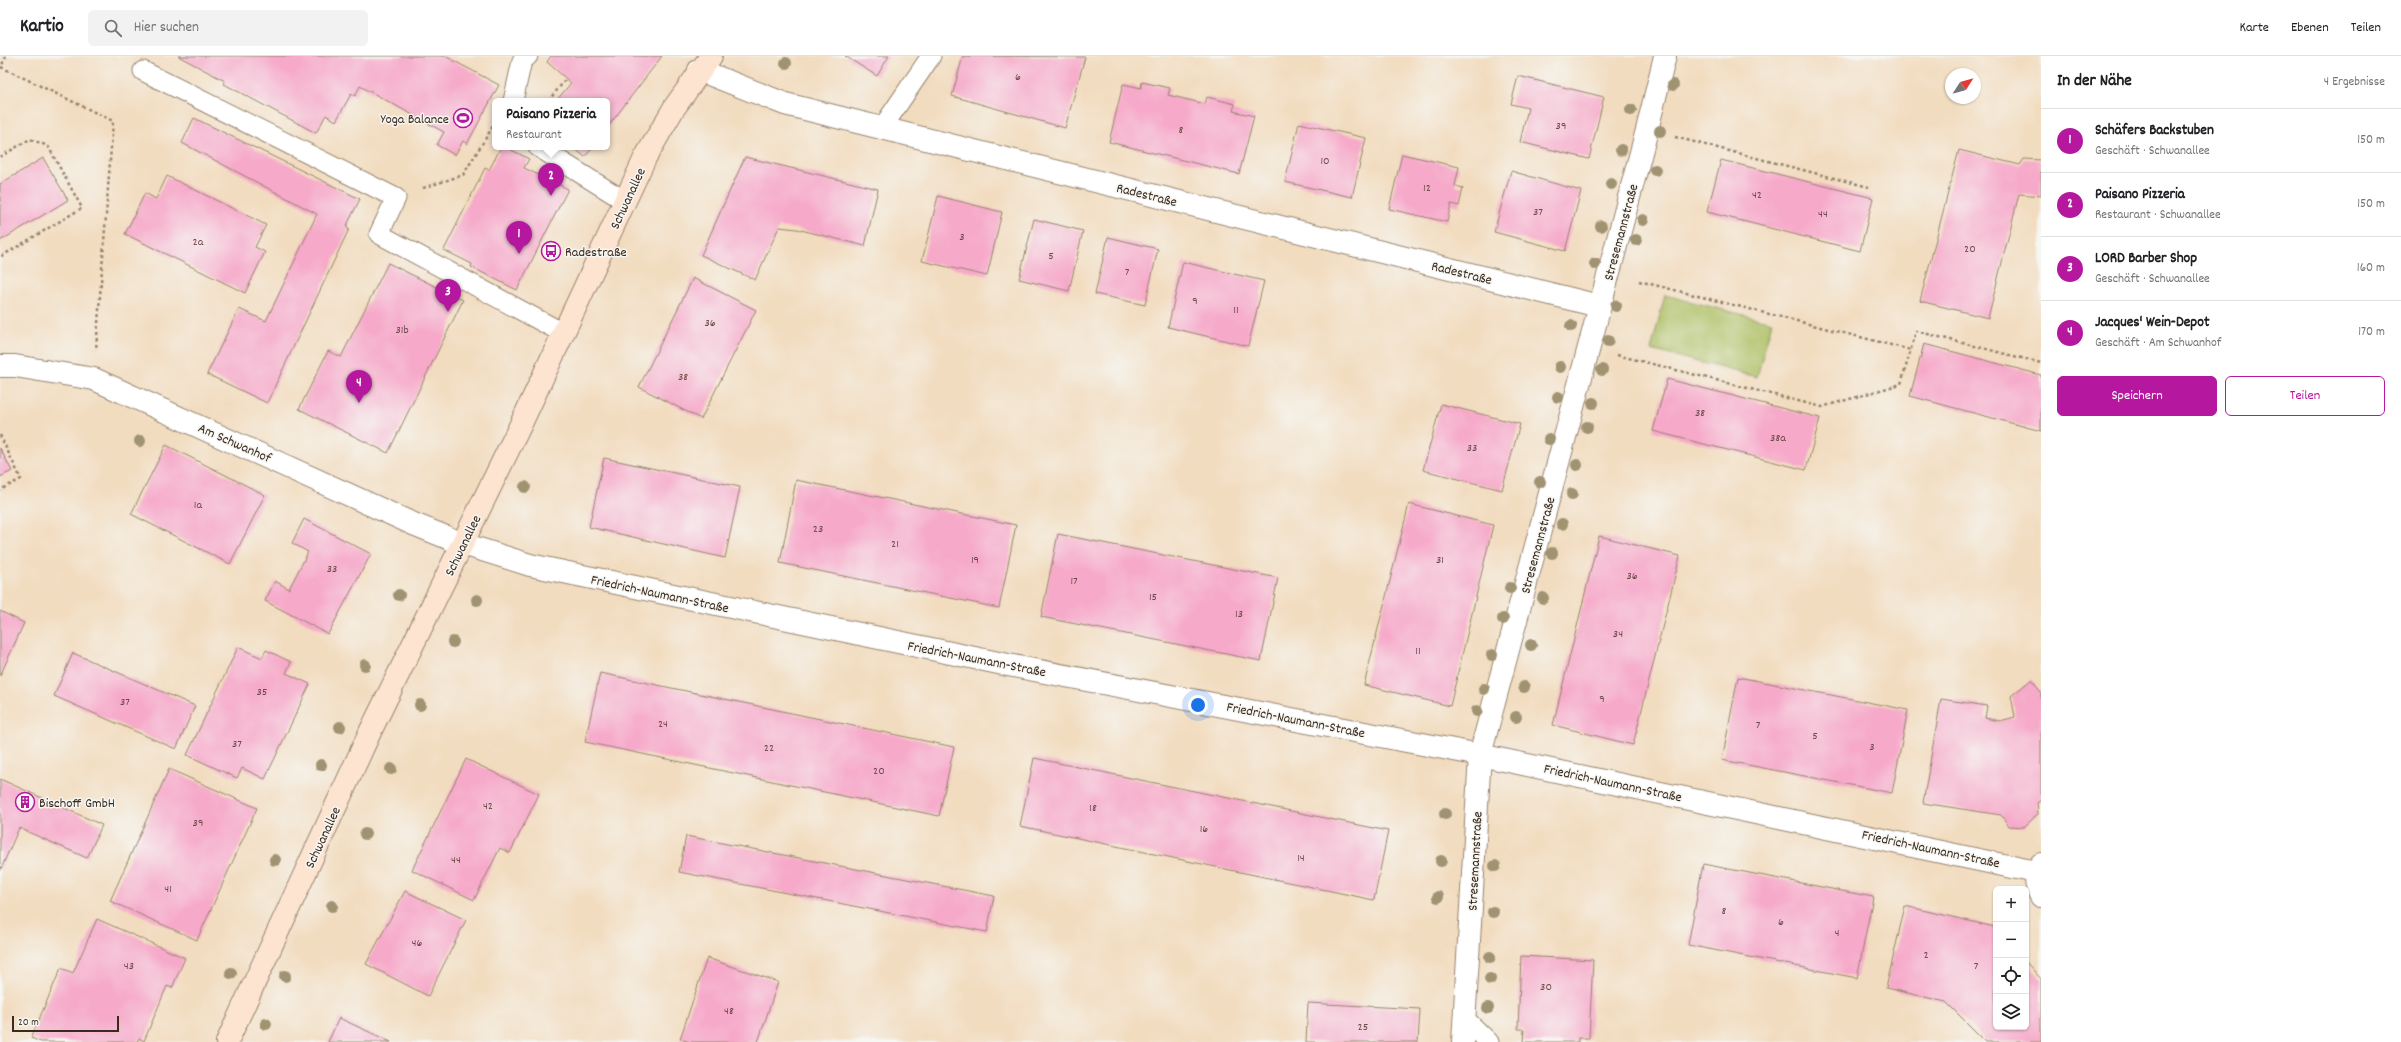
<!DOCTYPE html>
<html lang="de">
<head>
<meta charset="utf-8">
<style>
  :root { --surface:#fff; --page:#f2f2f2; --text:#202124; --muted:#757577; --line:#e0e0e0; --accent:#b5179e }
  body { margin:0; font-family:Dekko,sans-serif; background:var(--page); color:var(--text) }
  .controls { position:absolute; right:12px; bottom:12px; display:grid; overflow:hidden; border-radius:6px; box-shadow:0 1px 3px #0004 }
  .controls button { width:36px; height:36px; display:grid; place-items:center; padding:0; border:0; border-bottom:1px solid var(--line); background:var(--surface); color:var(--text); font:20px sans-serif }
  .compass { position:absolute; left:1945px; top:12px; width:36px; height:36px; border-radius:50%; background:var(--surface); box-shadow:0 1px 3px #0004; rotate:54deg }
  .scale { position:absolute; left:12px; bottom:10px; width:107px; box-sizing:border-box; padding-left:4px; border:2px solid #3b2a1e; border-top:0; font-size:11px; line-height:14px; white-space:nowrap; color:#3b2a1e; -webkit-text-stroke:3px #f6f6f2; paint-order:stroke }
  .you { position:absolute; left:1198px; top:649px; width:14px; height:14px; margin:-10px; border:3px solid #fff; border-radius:50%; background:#1a73e8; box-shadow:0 0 0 6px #1a73e833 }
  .badge { display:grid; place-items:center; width:26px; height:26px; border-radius:50%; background:var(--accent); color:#fff; font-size:13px; font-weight:700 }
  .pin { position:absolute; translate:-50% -33px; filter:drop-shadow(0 1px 2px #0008) }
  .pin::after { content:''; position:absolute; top:21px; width:14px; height:12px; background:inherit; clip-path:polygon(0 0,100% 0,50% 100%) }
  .popup { position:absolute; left:492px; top:42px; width:118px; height:52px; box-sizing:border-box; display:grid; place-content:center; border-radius:6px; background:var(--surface); filter:drop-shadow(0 1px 3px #0005); font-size:13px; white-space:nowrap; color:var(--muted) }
  .popup b { font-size:15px; color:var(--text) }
  .popup::after { content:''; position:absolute; left:50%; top:100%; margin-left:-8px; border:8px solid transparent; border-top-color:var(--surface) }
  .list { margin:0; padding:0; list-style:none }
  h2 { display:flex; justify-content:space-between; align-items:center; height:52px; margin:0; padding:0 16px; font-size:17px }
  h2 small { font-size:13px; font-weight:400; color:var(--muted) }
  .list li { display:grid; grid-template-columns:26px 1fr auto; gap:12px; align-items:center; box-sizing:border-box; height:64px; padding:0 16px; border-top:1px solid var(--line) }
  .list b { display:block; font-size:15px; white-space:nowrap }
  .list p { margin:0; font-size:13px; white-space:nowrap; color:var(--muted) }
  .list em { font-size:13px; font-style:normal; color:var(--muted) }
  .actions { display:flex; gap:8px; padding:12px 16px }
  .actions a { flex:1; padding:9px 0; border:1px solid var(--accent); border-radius:6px; text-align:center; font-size:14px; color:var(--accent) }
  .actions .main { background:var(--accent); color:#fff }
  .icon { flex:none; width:22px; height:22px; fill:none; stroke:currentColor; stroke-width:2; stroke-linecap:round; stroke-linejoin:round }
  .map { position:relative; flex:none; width:2041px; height:986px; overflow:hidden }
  header { display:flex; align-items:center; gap:24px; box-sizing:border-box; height:56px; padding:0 20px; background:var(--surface); border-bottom:1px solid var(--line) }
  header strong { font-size:19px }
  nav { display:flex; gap:22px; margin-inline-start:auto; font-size:14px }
  .search { width:280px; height:36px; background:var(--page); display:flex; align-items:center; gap:10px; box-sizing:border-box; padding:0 14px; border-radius:6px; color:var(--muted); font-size:15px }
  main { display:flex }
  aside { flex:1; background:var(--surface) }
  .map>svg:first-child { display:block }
  .green { fill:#adbf63; stroke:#747440 }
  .building { fill:#f6a9c9 }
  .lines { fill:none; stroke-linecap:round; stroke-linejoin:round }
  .lane-casing { stroke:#96836e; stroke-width:21 }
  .street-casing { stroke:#96836e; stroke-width:24 }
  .secondary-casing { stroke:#96836e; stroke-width:24 }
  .path { stroke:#96836e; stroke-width:2.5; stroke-dasharray:3 3; stroke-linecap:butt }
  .lane { stroke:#fff; stroke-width:19 }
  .street { stroke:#fff; stroke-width:22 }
  .secondary { stroke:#fde4d0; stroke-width:22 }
  .tree { fill:#a09372 }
  .labels { text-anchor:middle; stroke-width:3; stroke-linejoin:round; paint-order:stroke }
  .number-label { font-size:12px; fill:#6a4a49 }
  .poi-label { font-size:14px; fill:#3b2a1e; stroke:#f6f6f2; text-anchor:start }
  .street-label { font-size:14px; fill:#3b2a1e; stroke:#f6f6f2 }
</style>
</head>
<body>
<header>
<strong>Kartio</strong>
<div class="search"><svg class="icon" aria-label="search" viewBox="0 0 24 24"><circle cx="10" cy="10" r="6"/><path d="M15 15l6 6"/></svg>Hier suchen</div>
<nav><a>Karte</a><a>Ebenen</a><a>Teilen</a></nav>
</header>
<main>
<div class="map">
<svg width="2041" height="986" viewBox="0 0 2041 986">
  <rect width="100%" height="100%" fill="#f6f6f2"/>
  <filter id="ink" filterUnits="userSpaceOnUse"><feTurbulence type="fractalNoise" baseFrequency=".025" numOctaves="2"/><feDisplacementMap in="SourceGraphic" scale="8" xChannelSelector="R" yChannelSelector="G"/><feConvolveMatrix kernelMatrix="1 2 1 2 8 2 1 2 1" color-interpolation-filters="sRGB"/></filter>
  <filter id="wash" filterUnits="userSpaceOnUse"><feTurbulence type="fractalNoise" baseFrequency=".012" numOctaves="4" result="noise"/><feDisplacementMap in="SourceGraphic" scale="16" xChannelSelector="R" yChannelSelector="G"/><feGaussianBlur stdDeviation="0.9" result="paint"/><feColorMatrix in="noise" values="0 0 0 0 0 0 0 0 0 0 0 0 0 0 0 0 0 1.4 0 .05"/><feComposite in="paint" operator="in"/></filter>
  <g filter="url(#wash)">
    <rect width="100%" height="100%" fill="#f2dcbf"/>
    <!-- green -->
    <path class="green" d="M1665,239L1772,266L1757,321L1651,294Z"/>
    <g id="blocks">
      <!-- building -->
      <g class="building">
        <path d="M178,0H445L499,29L467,88L463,85L455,99L437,89L444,76L360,30L355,40L351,38L336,65L326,59L316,77L224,28L225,25Z"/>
        <path d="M551,0H662L607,72V45H556L571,27L547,6Z"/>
        <path d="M845,0H889L877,20Z"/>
        <path d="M963,0L1085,1L1065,72L952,40Z"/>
        <path d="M1518,20L1604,41L1589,103L1520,86L1528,52L1511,48Z"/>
        <path d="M1142,26L1170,32L1168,39L1205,48L1207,41L1235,48L1233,55L1254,60L1239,118L1109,86L1123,28L1141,32Z"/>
        <path d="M194,62L360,143L346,171L349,173L267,347L207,318L239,253L266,265L317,158L182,87Z"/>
        <path d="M1299,67L1366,82L1352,141L1285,126Z"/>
        <path d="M501,91H506L529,103L524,112L568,133L517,234L471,211L472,208L444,194L485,112L489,114Z"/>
        <path d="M573,91H593L585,101Z"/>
        <path d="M1959,94L2020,109L2024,103L2041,104V140L2019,138L1988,262L1920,245Z"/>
        <path d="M1402,98L1459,111L1455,130L1463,132L1459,150L1451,148L1447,166L1389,153Z"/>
        <path d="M745,101L878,133L865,190L797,173L779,171L755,224L701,199Z"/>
        <path d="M43,102L68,144L0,185V128Z"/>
        <path d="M1721,104L1873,142L1860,195L1707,156Z"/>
        <path d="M1511,115L1581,135L1565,195L1494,176Z"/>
        <path d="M167,120L266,169L255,191L265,196L245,237L125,178L145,137L156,143Z"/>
        <path d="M938,140L1002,156L987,220L922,205Z"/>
        <path d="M1034,163L1083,175L1069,235L1019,223Z"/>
        <path d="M1108,181L1158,193L1145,249L1095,238Z"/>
        <path d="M1183,206L1264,225L1248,290L1168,271Z"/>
        <path d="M388,207L463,244L388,397L299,353L328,295L341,301Z"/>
        <path d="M693,222L756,254L701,363L639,331Z"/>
        <path d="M1924,288L2041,319V375L1910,340Z"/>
        <path d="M1667,323L1820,362L1806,414L1653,375Z"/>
        <path d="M1441,348L1520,368L1502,434L1423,414Z"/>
        <path d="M166,389L265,439L230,508L131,458Z"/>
        <path d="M0,392L12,415L0,421Z"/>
        <path d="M604,402L740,431L725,502L589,471Z"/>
        <path d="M796,424L1016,469L999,552L780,507Z"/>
        <path d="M1409,448L1493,469L1450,650L1364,629Z"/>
        <path d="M304,463L371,498L328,578L265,545L275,525L289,533L308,496L292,487Z"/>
        <path d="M1058,478L1278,522L1261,605L1041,561Z"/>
        <path d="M1599,480L1680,500L1633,689L1553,669Z"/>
        <path d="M0,555L24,567L0,620Z"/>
        <path d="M238,591L262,602L266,594L291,606L286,617L310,628L265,723L242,712L237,722L187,699Z"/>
        <path d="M73,597L195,650L176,693L54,640Z"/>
        <path d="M600,617L954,691L939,760L585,686Z"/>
        <path d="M1738,621L1908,654L1892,737L1722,704Z"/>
        <path d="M2031,624L2041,636V744L2037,747L2038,758L2024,771L2009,770L2001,759L1923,747L1941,643L1987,650L1985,662L2000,665L2015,661L2011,640Z"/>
        <path d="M1034,702L1388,775L1374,844L1020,770Z"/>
        <path d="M466,703L539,738L510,797L500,792L474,844L412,814Z"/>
        <path d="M169,713L257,752L197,884L110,845Z"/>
        <path d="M0,723L102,769L87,802L19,772L0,815Z"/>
        <path d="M686,780L994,840L987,876L679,816Z"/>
        <path d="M1703,808L1873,841L1857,922L1688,889Z"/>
        <path d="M405,835L466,864L428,940L366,908Z"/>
        <path d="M1905,850L1995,871L1996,971H2026V906L2041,923V986H1986L1946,946L1886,932Z"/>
        <path d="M97,863L185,902L172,932L167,930L144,985L139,982L137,986H41L31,982L61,912L73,917Z"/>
        <path d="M1521,900L1593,904L1589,982H1578V986H1523L1524,973H1518Z"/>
        <path d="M707,902L778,926L758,986H690L680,983Z"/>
        <path d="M1308,947L1420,953L1418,986H1306Z"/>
        <path d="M339,962L391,986H328Z"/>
      </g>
    </g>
  </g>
  <g filter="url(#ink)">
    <use href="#blocks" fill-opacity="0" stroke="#96836e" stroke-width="1"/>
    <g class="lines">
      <!-- lane casing -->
      <g class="lane-casing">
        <g id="lane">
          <path d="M143,15L396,142L379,178L563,277"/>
          <path d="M513,45L522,5L528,0"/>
          <path d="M882,72L931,0"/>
          <path d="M538,91L625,145"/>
          <path d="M1464,962L1489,986"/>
        </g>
      </g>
      <!-- street casing -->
      <g class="street-casing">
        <g id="street">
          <path d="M699,14L785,48L1599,250"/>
          <path d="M0,310H15L94,323L411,467L463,488L530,509L1008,609L1480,699L2036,816"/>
          <path d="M2041,808C2034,818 2035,830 2041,840"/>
          <path d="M1463,986L1480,699L1647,74L1665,0"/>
        </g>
      </g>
      <!-- secondary casing -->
      <g class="secondary-casing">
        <path id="secondary" d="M227,986L371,674L520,370L645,102L674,52L711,0"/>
      </g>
      <!-- path -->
      <g class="path">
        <path d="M6,0L1,11L113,65L96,294"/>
        <path d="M548,45L567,22"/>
        <path d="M1675,81L1869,131"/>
        <path d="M0,101L30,83L48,90L82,152L0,201"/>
        <path d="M423,132L463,119L495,67"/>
        <path d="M1639,225L1911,294"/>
        <path d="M1617,299L1822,351L1901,328L1916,275L2041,307"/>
        <path d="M0,379L21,423L0,434"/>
      </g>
      <!-- lane -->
      <use href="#lane" class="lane"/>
      <!-- street -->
      <use href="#street" class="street"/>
      <!-- secondary -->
      <use href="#secondary" class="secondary"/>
    </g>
    <!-- trees -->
    <g class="tree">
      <circle cx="786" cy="7" r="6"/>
      <circle cx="1673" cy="29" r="6"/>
      <circle cx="1631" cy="54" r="6"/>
      <circle cx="1660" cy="75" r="6"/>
      <circle cx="1621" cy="94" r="6"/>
      <circle cx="1655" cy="114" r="6"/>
      <circle cx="1611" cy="128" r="6"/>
      <circle cx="1643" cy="164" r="6"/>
      <circle cx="1601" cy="170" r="6"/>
      <circle cx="1636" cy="184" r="6"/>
      <circle cx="1595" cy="208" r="6"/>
      <circle cx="1616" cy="250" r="6"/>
      <circle cx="1571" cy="270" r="6"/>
      <circle cx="1608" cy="285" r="6"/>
      <circle cx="1560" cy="311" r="6"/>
      <circle cx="1602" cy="314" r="6"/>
      <circle cx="1558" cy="341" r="6"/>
      <circle cx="1593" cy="347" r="6"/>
      <circle cx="1587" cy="371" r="6"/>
      <circle cx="1549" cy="383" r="6"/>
      <circle cx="140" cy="385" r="6"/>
      <circle cx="1577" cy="409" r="6"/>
      <circle cx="1540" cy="426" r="6"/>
      <circle cx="525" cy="431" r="6"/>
      <circle cx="1572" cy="438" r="6"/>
      <circle cx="1562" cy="468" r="6"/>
      <circle cx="1552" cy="497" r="6"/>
      <circle cx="1510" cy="532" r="6"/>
      <circle cx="399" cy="539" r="6"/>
      <circle cx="1543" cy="542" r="6"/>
      <circle cx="477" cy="544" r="6"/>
      <circle cx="1503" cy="563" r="6"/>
      <circle cx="453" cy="586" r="6"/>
      <circle cx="1531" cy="589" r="6"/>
      <circle cx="1492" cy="599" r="6"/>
      <circle cx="365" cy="609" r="6"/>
      <circle cx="1524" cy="631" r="6"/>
      <circle cx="1484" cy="633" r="6"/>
      <circle cx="420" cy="649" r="6"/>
      <circle cx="1477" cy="655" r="6"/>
      <circle cx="1516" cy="661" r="6"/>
      <circle cx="340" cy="671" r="6"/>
      <circle cx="321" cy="709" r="6"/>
      <circle cx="391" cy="713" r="6"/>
      <circle cx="1445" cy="758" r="6"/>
      <circle cx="365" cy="778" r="6"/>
      <circle cx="275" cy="804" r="6"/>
      <circle cx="1441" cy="805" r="6"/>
      <circle cx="1495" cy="810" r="6"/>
      <circle cx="1438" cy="841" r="6"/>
      <circle cx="332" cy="850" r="6"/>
      <circle cx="1493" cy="856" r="6"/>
      <circle cx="1490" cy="901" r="6"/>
      <circle cx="231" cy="917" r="6"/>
      <circle cx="285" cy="920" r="6"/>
      <circle cx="1490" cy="923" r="6"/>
      <circle cx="1488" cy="952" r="6"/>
      <circle cx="266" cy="968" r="6"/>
    </g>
  </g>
  <!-- icons -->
  <defs>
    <g id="stadium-ring" transform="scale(1)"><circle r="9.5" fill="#f6f6f2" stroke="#b5179e" stroke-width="1.5"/><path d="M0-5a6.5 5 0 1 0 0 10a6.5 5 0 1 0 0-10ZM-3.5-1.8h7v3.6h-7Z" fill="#b5179e"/></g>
    <g id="bus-ring" transform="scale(1)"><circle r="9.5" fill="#f6f6f2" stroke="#b5179e" stroke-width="1.5"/><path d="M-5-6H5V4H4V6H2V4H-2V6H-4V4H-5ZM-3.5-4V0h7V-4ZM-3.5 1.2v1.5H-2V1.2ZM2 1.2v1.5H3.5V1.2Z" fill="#b5179e"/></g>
    <g id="building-ring" transform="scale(1)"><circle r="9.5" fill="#f6f6f2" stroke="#b5179e" stroke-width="1.5"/><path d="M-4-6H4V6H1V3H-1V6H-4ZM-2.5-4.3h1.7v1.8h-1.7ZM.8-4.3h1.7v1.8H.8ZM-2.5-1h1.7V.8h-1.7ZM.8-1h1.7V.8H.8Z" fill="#b5179e"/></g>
  </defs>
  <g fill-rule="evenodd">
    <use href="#stadium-ring" x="463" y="62"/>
    <use href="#bus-ring" x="551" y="195"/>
    <use href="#building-ring" x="25" y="746"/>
  </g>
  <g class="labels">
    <!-- number labels -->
    <g class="number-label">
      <text x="1018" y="24">6</text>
      <text x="1561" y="73">39</text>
      <text x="1181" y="77">8</text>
      <text x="1325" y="108">10</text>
      <text x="1427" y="135">12</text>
      <text x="1757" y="142">42</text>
      <text x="1538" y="159">37</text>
      <text x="1823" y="161">44</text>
      <text x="962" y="184">3</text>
      <text x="198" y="189">2a</text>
      <text x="1970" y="196">20</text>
      <text x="1051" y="203">5</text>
      <text x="1127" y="219">7</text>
      <text x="1195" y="248">9</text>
      <text x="1236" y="257">11</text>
      <text x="710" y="270">36</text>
      <text x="402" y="277">31b</text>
      <text x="683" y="324">38</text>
      <text x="1700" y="360">38</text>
      <text x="1778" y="385">38a</text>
      <text x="1472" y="395">33</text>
      <text x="198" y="452">1a</text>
      <text x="818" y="476">23</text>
      <text x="895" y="491">21</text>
      <text x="975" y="507">19</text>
      <text x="1440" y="507">31</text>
      <text x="332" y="516">33</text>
      <text x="1632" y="523">36</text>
      <text x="1074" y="528">17</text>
      <text x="1153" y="544">15</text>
      <text x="1239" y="561">13</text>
      <text x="1618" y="581">34</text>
      <text x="1418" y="598">11</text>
      <text x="262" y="639">35</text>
      <text x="1602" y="646">9</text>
      <text x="125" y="649">37</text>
      <text x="663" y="671">24</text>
      <text x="1758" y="672">7</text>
      <text x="1815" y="683">5</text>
      <text x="237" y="691">37</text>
      <text x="1872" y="694">3</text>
      <text x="769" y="695">22</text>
      <text x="879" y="718">20</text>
      <text x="488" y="753">42</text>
      <text x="1093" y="755">18</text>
      <text x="198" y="770">39</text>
      <text x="1204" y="776">16</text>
      <text x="1301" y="805">14</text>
      <text x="456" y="807">44</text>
      <text x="168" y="836">41</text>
      <text x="1724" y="858">8</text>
      <text x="1781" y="869">6</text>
      <text x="1837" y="880">4</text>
      <text x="417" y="890">46</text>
      <text x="1926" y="902">2</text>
      <text x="129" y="913">43</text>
      <text x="1976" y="913">7</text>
      <text x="1546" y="934">30</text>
      <text x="729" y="958">48</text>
      <text x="1363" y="974">25</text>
    </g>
    <!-- poi labels -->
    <g class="poi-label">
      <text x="449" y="67" text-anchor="end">Yoga Balance</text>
      <text x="565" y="200">Radestraße</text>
      <text x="39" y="751">Bischoff GmbH</text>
    </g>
    <!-- street labels -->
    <g class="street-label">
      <text transform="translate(1147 138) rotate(14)" y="5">Radestraße</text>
      <text transform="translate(627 142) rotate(-65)" y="5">Schwanallee</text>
      <text transform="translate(1620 176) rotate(-75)" y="5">Stresemannstraße</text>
      <text transform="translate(1462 216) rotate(14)" y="5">Radestraße</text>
      <text transform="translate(235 386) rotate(24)" y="5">Am Schwanhof</text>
      <text transform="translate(462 489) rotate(-64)" y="5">Schwanallee</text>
      <text transform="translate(1537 489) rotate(-75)" y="5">Stresemannstraße</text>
      <text transform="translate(660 537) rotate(12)" y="5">Friedrich-Naumann-Straße</text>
      <text transform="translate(977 602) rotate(11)" y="5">Friedrich-Naumann-Straße</text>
      <text transform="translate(1296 663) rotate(11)" y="5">Friedrich-Naumann-Straße</text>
      <text transform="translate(1613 726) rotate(12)" y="5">Friedrich-Naumann-Straße</text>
      <text transform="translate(322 781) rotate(-65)" y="5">Schwanallee</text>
      <text transform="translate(1931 792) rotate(12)" y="5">Friedrich-Naumann-Straße</text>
      <text transform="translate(1474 805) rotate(-87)" y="5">Stresemannstraße</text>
    </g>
  </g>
</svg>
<div class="controls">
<button>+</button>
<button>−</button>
<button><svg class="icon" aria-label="locate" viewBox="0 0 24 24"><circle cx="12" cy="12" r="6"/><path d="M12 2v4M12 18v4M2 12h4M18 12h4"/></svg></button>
<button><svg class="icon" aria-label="layers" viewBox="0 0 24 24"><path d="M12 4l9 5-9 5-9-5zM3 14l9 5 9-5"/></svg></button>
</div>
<svg class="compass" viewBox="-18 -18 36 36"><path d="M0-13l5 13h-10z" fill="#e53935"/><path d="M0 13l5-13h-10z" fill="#757577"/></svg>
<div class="scale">20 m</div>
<div class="you"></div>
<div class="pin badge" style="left:519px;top:198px">1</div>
<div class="pin badge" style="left:551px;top:140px">2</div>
<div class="popup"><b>Paisano Pizzeria</b>Restaurant</div>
<div class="pin badge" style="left:448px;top:256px">3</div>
<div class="pin badge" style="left:359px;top:347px">4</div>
</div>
<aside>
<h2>In der Nähe<small>4 Ergebnisse</small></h2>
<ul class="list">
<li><span class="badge">1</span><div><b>Schäfers Backstuben</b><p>Geschäft · Schwanallee</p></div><em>150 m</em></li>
<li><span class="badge">2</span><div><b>Paisano Pizzeria</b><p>Restaurant · Schwanallee</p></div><em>150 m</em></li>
<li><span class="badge">3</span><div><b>LORD Barber Shop</b><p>Geschäft · Schwanallee</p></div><em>160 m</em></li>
<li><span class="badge">4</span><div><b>Jacques' Wein-Depot</b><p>Geschäft · Am Schwanhof</p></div><em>170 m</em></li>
</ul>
<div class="actions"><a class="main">Speichern</a><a>Teilen</a></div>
</aside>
</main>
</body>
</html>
